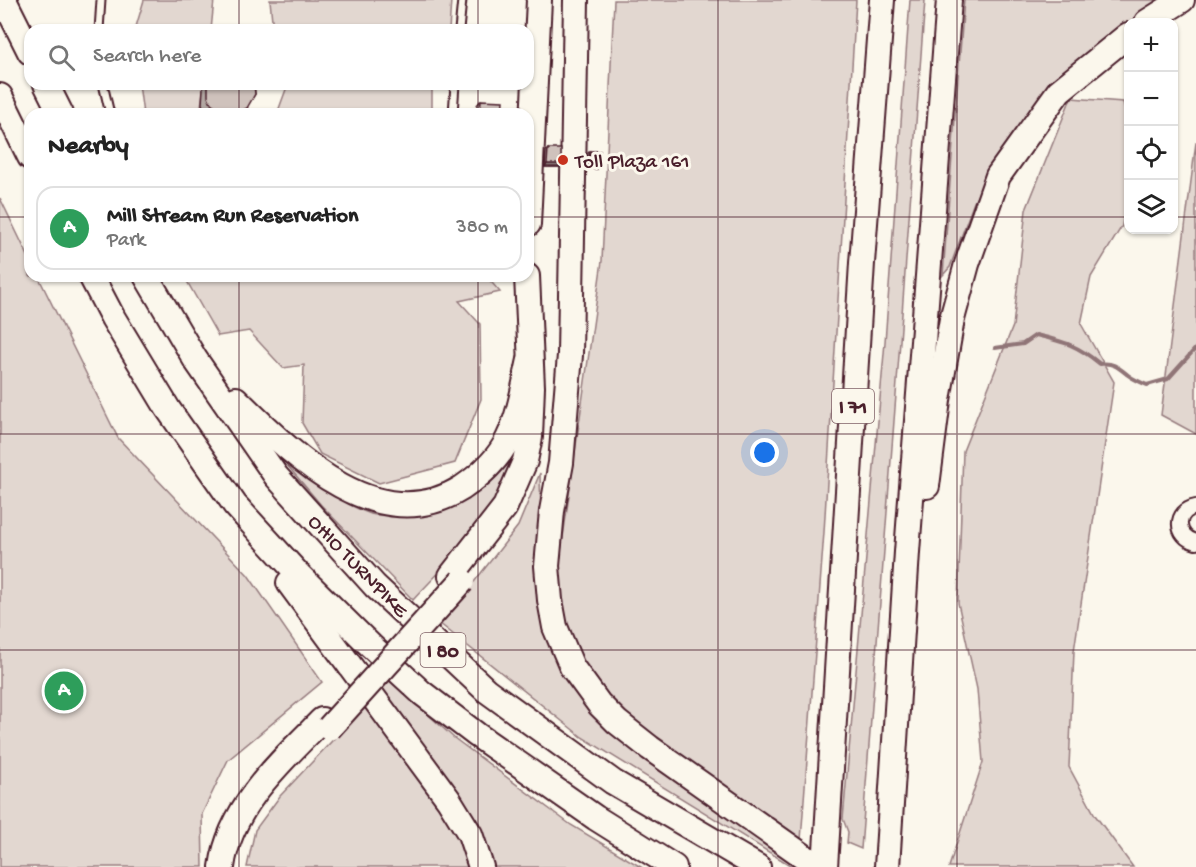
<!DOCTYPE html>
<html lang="en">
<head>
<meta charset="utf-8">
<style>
  :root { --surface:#fff; --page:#f2f2f2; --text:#222; --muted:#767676; --line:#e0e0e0; --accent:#0f766e }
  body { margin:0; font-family:"Gochi Hand",sans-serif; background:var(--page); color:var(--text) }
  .controls { position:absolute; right:18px; top:18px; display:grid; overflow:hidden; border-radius:12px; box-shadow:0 2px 4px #0004 }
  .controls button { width:54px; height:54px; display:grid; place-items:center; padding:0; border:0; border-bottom:2px solid var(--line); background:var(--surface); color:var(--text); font:30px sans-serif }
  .you { position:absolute; left:765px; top:453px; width:21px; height:21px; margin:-15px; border:4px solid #fff; border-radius:50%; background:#1a73e8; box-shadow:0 0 0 9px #1a73e833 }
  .badge { display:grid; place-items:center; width:39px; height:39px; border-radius:50%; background:var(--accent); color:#fff; font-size:20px; font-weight:700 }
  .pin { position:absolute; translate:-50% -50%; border:3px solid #fff; box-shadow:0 2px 6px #0006 }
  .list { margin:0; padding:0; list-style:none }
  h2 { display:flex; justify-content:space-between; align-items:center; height:78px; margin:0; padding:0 24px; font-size:26px }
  h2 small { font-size:20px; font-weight:400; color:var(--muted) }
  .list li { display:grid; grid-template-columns:39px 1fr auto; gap:18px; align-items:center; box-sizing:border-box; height:84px; margin:0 12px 12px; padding:0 12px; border:2px solid var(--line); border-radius:18px }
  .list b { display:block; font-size:22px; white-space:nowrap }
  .list p { margin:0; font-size:20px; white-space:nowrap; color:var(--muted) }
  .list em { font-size:20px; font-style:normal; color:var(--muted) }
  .icon { flex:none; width:33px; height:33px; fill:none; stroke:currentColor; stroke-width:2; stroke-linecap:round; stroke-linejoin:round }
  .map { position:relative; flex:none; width:1196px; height:867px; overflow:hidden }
  .search { position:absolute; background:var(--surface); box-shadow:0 2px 4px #0004; left:24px; top:24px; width:510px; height:66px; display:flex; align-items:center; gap:15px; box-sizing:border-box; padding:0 21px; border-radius:18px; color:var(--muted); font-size:22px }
  .panel { position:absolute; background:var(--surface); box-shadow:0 2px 4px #0004; left:24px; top:108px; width:510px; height:174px; border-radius:18px }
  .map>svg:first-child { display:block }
  .green { fill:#e2d7d0; stroke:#967b7e; stroke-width:1.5 }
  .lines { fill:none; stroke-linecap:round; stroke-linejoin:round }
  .stream { stroke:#907477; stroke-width:4 }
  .service-casing { stroke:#4a1f2b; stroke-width:11 }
  .minor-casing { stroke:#4a1f2b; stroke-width:18 }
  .motorway-casing { stroke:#4a1f2b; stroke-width:28 }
  .service { stroke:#fbf7ec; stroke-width:7 }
  .minor { stroke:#fbf7ec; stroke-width:14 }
  .motorway { stroke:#fbf7ec; stroke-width:24 }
  .motorway-bridge-casing { stroke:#4a1f2b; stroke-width:28; stroke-linecap:butt }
  .motorway-bridge { stroke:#fbf7ec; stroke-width:24 }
  .wall { fill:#b2a7a2; stroke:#4a1f2b; stroke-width:1.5 }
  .shaded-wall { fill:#918884; stroke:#4a1f2b; stroke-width:1.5 }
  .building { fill:#cfc2bc; stroke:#4a1f2b; stroke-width:1.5 }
  .grid { fill:none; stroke:#4a1f2b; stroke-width:1.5; stroke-opacity:0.55 }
  .poi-dot { fill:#c8321e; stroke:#fbf7ec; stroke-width:2 }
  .labels { text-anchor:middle; stroke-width:6; stroke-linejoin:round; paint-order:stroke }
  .shield { fill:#fbf7ec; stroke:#7f6065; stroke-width:1.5 }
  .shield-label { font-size:20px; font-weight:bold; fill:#4a1f2b }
  .poi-label { font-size:21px; fill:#4a1f2b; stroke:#fbf7ec; text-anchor:start }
  .street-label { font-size:21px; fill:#4a1f2b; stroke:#fbf7ec }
</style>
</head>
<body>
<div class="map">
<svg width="1196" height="867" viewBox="0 0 1196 867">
  <rect width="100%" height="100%" fill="#fbf7ec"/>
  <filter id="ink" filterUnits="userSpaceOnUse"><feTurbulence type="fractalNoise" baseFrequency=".0167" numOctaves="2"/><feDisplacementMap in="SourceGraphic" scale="12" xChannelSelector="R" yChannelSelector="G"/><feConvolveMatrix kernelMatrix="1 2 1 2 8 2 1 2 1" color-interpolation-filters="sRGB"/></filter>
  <g filter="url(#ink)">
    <!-- green -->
    <g class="green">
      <path d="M144,0H214L211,30H135Z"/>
      <path d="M270,0H451L449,30H273Z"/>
      <path d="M614,0H856L824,532L801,840L679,756L617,708L594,682L562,630L557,580L602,261Z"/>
      <path d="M910,0H925L897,382L861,849L847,843L848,832L843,819L885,342Z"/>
      <path d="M964,0H1172L1138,22H1128V28L990,173L974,202L950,267L943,275Z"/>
      <path d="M139,84H204L200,114H143Z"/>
      <path d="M288,84H432V114H277Z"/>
      <path d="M1071,98L1123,102L1128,119V195L1122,226L1091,277L1081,324L1114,382L1074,651L1069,767L1095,815L1133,867H949L983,762L977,689L958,603L963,451L1013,326L1026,210Z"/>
      <path d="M1196,142V434L1161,415Z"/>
      <path d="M0,198L30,260V276H38L118,438L248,575L322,682L228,760L202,814L203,867H0Z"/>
      <path d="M184,276H486L500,292L459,301L480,324L481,399L455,463L379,483L320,454L302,423L304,365L283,368L249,331L218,336Z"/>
      <path d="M275,451C303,472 338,503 371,514C377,516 386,515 393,516C443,519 485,493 514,455C506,513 451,558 413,600L321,505Z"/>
      <path d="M540,473L542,563L565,670L798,860L797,867H793L582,737L439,623L467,591L518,526Z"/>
      <path d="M389,679L454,738L571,825L641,867H492L479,823L378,691Z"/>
      <path d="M365,706L443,803L475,867H247L255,830L280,796Z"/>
    </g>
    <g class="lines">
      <!-- stream -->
      <path class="stream" d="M995,348L1023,344L1036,335C1065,342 1077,345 1100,364C1113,362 1118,367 1128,375C1133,379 1140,382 1147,385L1168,379L1196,348"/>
      <!-- service casing -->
      <g class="service-casing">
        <g id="service">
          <path d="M99,30L101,0"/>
          <path d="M459,30L462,0"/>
          <path d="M103,84L110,114"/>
          <path d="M453,114L455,84"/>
        </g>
      </g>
      <!-- minor casing -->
      <g class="minor-casing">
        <path id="minor" d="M1196,507C1174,511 1175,537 1196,542"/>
      </g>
      <!-- motorway casing -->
      <g class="motorway-casing">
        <g id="motorway">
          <path d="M4,0L30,52"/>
          <path d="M576,0L570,355L561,463L552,511L547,566L550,600L555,627L572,667L599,704L617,722L650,748L819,867"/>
          <path d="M1147,22L1182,0"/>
          <path d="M46,84L61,114"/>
          <path d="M0,96L30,157"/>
          <path d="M528,224L539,0"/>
          <path d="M91,276L113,318L168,409L235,505L299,575L371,646L422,693L477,735L596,818L674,867"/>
          <path d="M146,276L195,359L276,476L375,586L486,690L613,782L758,867"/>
          <path d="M236,399C292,454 377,541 462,488C481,475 498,460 508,439C520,414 524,386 530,360"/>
          <path d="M927,486L938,400L952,319L967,264L998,176L1059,91L1128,35"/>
          <path d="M451,576L505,507L525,461L530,437L532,387L527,276"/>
          <path d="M289,583L449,800L470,834L481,867"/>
          <path d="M222,867C230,807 281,761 322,720"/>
          <path d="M825,867L862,263L882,0"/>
          <path d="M887,867L907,552L949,0"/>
        </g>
      </g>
      <!-- service -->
      <use href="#service" class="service"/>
      <!-- minor -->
      <use href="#minor" class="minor"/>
      <!-- motorway -->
      <use href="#motorway" class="motorway"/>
      <!-- motorway-bridge casing -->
      <g class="motorway-bridge-casing">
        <path id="motorway-bridge" d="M329,728L462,581"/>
      </g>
      <!-- motorway-bridge -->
      <use href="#motorway-bridge" class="motorway-bridge"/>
    </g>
    <!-- wall -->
    <g class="wall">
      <path d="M206,84H254L255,94L242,114H209L205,111L202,104L203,88Z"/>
      <path d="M481,100L502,114H476L477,105Z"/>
      <path d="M548,149L559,167H545L546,151Z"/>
      <path d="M590,151L597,169L587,168L588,153Z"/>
    </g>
    <!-- shaded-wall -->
    <g class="shaded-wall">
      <path d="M247,108L242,114H223L224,112Z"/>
      <path d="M547,164H561L559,167H545Z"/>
      <path d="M589,166H599L597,169L587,168Z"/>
    </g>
    <!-- building -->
    <g class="building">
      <path d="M208,84H254L255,94L247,108L239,112H224L211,103L208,96Z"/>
      <path d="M481,100L503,101L502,114H480Z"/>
      <path d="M548,149H561V164H547Z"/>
      <path d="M590,151H600L599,166H589Z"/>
    </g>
  </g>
  <!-- grid -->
  <path class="grid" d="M239,0V30M478,0V30M718,0V867M957,0V867M239,84V114M478,84V114M0,217H30M528,217H1128M1174,217H1196M239,276V867M478,276V867M0,434H1196M0,650H1196"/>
  <!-- markers -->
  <circle class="poi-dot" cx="563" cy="160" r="6"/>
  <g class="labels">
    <!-- shield labels -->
    <g class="shield">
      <rect x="832" y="389" width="42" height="34" rx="4.5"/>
      <rect x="420.5" y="633" width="45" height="34" rx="4.5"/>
    </g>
    <g class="shield-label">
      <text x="853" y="413">I 71</text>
      <text x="443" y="657">I 80</text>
    </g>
    <!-- poi labels -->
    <g class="poi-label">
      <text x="575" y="167">Toll Plaza 161</text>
    </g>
    <!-- street labels -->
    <g class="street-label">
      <text transform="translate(359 565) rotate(46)" y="7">OHIO TURNPIKE</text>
    </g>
  </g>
</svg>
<div class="controls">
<button>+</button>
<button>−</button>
<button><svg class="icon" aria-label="locate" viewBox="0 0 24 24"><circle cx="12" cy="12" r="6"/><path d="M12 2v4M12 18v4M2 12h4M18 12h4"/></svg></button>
<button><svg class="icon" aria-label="layers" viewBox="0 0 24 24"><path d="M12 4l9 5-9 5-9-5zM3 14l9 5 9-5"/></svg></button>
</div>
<div class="you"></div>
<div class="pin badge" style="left:64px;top:691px;background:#2e9e5b">A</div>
<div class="search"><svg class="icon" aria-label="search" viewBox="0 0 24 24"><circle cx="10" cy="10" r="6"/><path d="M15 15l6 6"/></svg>Search here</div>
<section class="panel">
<h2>Nearby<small></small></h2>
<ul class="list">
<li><span class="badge" style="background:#2e9e5b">A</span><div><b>Mill Stream Run Reservation</b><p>Park</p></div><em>380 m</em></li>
</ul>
</section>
</div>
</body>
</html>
